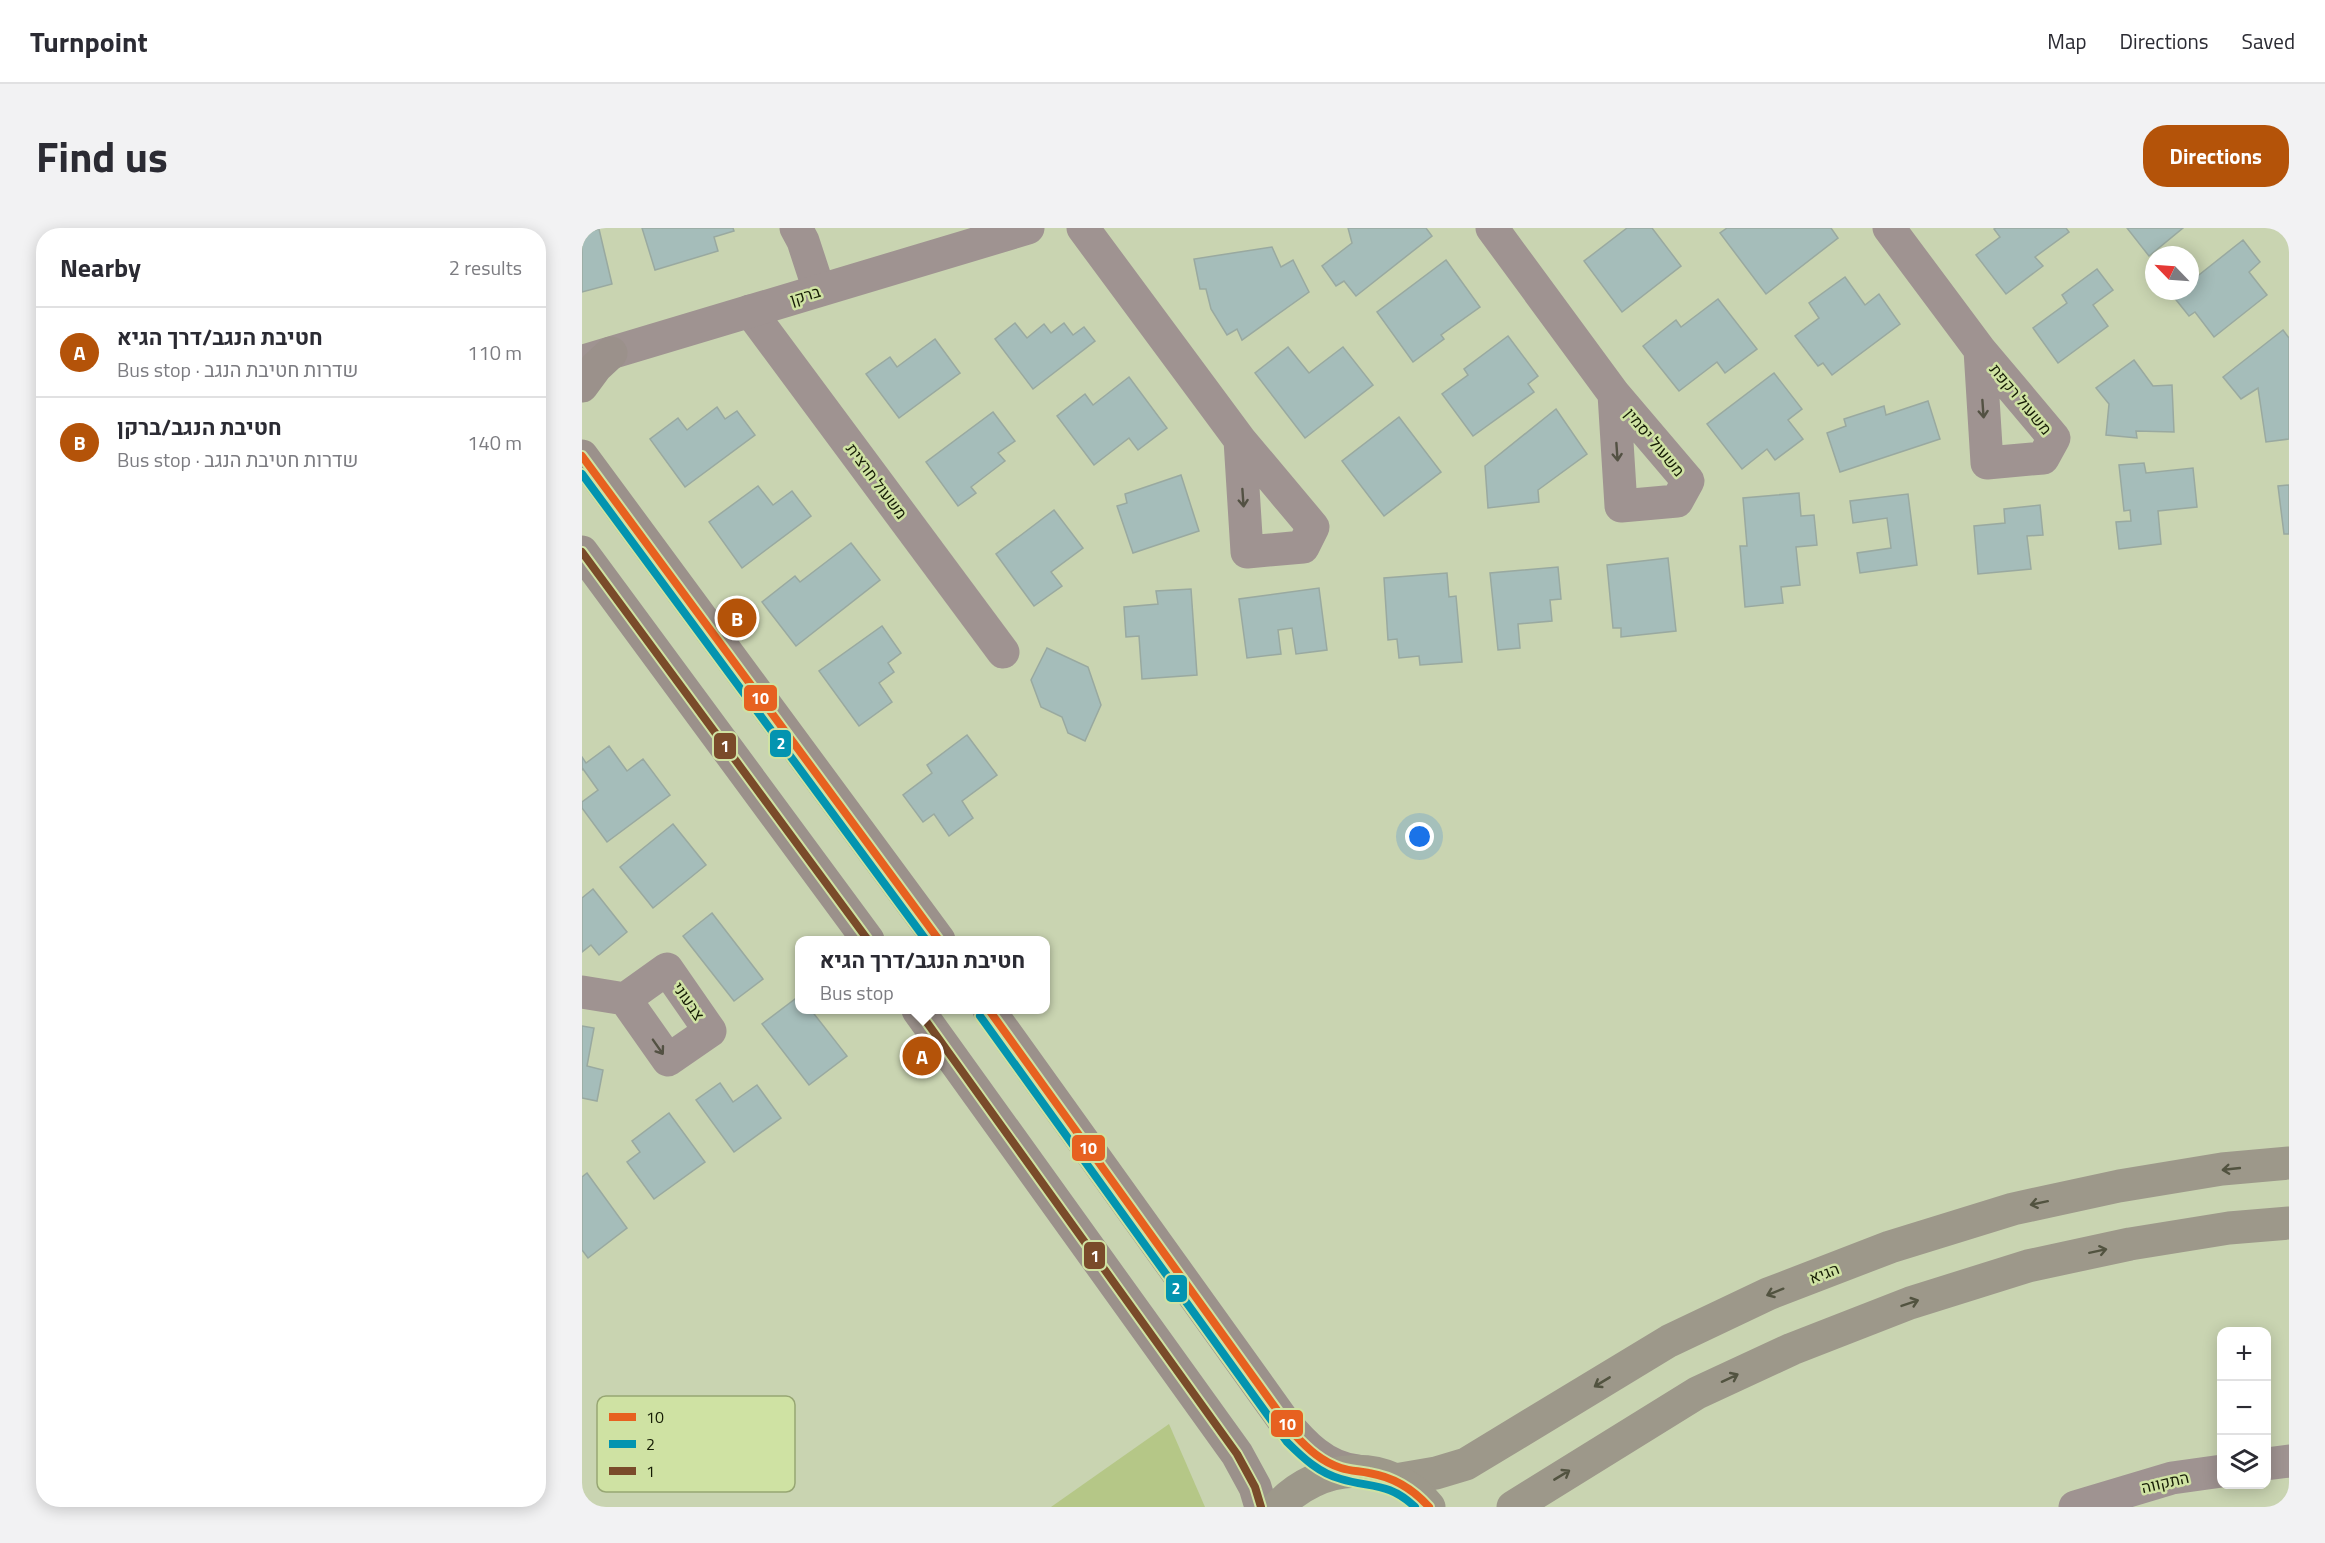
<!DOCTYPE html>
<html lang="en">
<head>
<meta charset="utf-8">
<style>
  :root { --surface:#fff; --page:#f2f2f3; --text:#2b2b33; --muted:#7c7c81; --line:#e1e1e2; --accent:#b45309 }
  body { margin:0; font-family:"Titillium Web",Heebo,sans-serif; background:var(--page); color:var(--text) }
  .controls { position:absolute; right:18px; bottom:18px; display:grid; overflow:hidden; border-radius:12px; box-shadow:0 3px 15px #0003 }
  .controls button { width:54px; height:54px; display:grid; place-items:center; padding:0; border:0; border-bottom:2px solid var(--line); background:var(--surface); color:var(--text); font:30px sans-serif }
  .compass { position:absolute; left:1563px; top:18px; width:54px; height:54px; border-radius:50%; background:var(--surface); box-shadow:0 3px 15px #0003; rotate:295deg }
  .you { position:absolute; left:838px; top:609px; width:21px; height:21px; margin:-15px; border:4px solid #fff; border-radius:50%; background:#1a73e8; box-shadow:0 0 0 9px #1a73e833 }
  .badge { display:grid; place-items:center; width:39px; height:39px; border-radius:50%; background:var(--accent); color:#fff; font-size:20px; font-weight:700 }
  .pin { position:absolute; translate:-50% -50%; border:3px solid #fff; box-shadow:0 2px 6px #0006 }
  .popup { position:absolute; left:213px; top:708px; width:255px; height:78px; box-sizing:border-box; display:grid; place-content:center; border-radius:12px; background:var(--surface); filter:drop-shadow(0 2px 4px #0005); font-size:20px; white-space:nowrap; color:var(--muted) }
  .popup b { font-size:22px; color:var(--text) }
  .popup::after { content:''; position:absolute; left:50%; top:100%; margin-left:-12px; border:12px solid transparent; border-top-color:var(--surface) }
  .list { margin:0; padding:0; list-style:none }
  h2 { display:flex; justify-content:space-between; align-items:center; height:78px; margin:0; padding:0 24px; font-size:26px }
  h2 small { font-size:20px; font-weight:400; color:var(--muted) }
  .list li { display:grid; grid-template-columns:39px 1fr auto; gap:18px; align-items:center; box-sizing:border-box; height:90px; padding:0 24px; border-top:2px solid var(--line) }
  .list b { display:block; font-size:22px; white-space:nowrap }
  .list p { margin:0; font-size:20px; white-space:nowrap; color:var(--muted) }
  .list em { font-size:20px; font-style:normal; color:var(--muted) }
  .icon { flex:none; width:33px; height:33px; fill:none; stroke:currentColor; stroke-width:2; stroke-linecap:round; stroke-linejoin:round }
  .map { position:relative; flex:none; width:1707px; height:1279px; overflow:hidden; border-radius:24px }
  header { display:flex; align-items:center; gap:36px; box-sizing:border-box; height:84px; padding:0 30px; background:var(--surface); border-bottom:2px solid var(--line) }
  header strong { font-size:28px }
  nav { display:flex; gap:33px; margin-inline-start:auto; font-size:21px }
  .intro { display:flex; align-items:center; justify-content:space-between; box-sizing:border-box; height:144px; padding:0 36px }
  h1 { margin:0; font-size:42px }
  .button { padding:15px 27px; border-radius:24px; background:var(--accent); color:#fff; font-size:21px; font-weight:700 }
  main { display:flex; gap:36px; padding:0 36px }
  aside { flex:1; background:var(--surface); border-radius:24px; box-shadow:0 3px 15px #0003 }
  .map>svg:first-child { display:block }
  .green { fill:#b5c787 }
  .building { fill:#a5bdba; stroke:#99a9a0; stroke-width:1.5 }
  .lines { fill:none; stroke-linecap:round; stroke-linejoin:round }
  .street { stroke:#9f9391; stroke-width:33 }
  .secondary { stroke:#9b918b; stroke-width:33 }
  .highway { stroke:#9d988a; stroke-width:33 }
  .bus-1-casing { stroke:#cfe2a3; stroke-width:12 }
  .bus-2-casing { stroke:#cfe2a3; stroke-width:12 }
  .bus-3-casing { stroke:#cfe2a3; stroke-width:12 }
  .bus-1 { stroke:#e76120; stroke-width:8 }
  .bus-2 { stroke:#0394b0; stroke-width:8 }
  .bus-3 { stroke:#7a4b2a; stroke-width:8 }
  .oneway { stroke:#535143 }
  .oneway2 { stroke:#525340 }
  .labels { text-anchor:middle; stroke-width:5; stroke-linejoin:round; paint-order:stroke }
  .street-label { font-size:16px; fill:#151b04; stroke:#cfe2a3 }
  .key { fill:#cfe2a3; stroke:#97a673; stroke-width:1.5 }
  .key-label { font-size:16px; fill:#151b04 }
  .line-badge { stroke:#cfe2a3; stroke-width:2 }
  .badge-label { font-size:16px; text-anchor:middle; font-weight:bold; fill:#fff }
</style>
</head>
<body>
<header>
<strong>Turnpoint</strong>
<nav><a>Map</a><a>Directions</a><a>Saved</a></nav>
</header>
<div class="intro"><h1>Find us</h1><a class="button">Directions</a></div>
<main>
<aside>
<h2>Nearby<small>2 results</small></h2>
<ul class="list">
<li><span class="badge">A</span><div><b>חטיבת הנגב/דרך הגיא</b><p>Bus stop · שדרות חטיבת הנגב</p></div><em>110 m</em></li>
<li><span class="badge">B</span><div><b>חטיבת הנגב/ברקן</b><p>Bus stop · שדרות חטיבת הנגב</p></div><em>140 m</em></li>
</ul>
</aside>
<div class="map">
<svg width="1707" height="1279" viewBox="0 0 1707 1279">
  <rect width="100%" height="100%" fill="#c9d4b1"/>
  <!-- green -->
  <path class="green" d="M587,1196L623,1279H469Z"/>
  <!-- building -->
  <g class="building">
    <path d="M60,0H151L152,3L132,9L136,23L73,42Z"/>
    <path d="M766,0H844L850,8L774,68L762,53L754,58L740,38L770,15Z"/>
    <path d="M1045,0H1070L1099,38L1040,84L1002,33Z"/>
    <path d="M1145,0H1249L1256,10L1184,66L1138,5Z"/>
    <path d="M1414,0H1484L1487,4L1453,29L1461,38L1424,66L1394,27L1418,9L1412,1Z"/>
    <path d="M1545,0H1601L1567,28Z"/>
    <path d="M17,1L30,56L0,64V5Z"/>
    <path d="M1661,12L1678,34L1667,44L1685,67L1632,109L1613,84L1607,88L1591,68L1597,63H1608V54Z"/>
    <path d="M690,19L699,39L711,32L727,64L660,112L655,101L645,107L629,81L624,61H618L612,31Z"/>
    <path d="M864,32L898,79L859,107L862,111L831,134L795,84Z"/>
    <path d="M1515,41L1531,62L1511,77L1526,98L1476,135L1451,100L1485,75L1480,67Z"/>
    <path d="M1263,49L1283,77L1297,66L1318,96L1250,147L1241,135L1236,138L1213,108L1237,90L1227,75Z"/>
    <path d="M1136,71L1175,121L1143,145L1135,134L1097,163L1061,118L1094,92L1099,99Z"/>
    <path d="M433,95L445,110L462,96L469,105L482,95L491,107L502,99L513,113L451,161L413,111Z"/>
    <path d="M1701,102L1707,110V211L1684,214L1676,160L1659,171L1641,149Z"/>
    <path d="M926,108L956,148L946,156L952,164L891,208L860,166L886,147L882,141Z"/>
    <path d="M353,111L378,145L317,190L284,146L308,129L315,139Z"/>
    <path d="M706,119L727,145L761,119L791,157L723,210L673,145Z"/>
    <path d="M1552,132L1571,158L1590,157L1592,204L1554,203L1555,210L1524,207L1527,176L1514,160Z"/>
    <path d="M1192,145L1220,181L1206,192L1221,211L1193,232L1185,221L1160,241L1125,196Z"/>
    <path d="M547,149L585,200L556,222L547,210L512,237L475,188L503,166L511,177Z"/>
    <path d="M1346,173L1358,211L1258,244L1245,205L1264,198L1262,191L1302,178L1304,187Z"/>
    <path d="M135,179L143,191L155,183L173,207L103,259L68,211L96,190L105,202Z"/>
    <path d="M974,181L1005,226L956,262L957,274L906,280L903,238Z"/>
    <path d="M411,184L433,213L416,225L423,233L389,259L394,265L376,278L344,234Z"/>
    <path d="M817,189L859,244L802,288L760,233Z"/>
    <path d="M1562,235L1564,245L1611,240L1615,279L1576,283L1579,316L1537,321L1534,294L1549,293L1548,282L1542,283L1537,237Z"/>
    <path d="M599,247L617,303L551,325L535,278L545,275L543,266Z"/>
    <path d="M1707,257V306H1702L1696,258Z"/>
    <path d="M176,258L191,277L210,263L229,288L160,340L127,294Z"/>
    <path d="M1217,265L1219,288L1232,287L1235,317L1214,319L1218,357L1199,359L1201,375L1163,379L1158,318H1165L1161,270Z"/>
    <path d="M1326,266L1335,337L1278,345L1275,325L1309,320L1305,290L1271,295L1268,273Z"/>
    <path d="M1458,277L1461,307L1445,308L1449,341L1396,346L1392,298L1423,295L1422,281Z"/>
    <path d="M472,282L501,320L469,344L480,358L452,378L414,326Z"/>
    <path d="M269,315L298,352L214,418L180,374L213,348L218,354Z"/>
    <path d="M1086,330L1094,403L1039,409V400H1031L1025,337Z"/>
    <path d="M976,339L979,371L968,372L970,393L936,396L938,420L916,422L908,345Z"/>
    <path d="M865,345L867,369L874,368L880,434L838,437L837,428L817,430L815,411L806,412L802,350Z"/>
    <path d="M737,360L745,422L714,426L710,400L696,402L699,426L665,430L657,371Z"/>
    <path d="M609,361L615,447L560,451L557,408L544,409L542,379L576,376L574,363Z"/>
    <path d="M300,398L319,425L306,435L312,444L297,455L310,474L277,498L237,443Z"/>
    <path d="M465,420L506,439L519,477L503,513L486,505L480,489L459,479L449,452Z"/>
    <path d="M385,507L415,547L380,573L391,590L367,608L352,586L341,594L321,567L350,545L345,537Z"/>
    <path d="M27,518L45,543L61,531L88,567L25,614L0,580V574L16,562L1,541L0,542V529L4,535Z"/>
    <path d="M91,596L124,637L71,680L38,639Z"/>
    <path d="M11,661L45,704L17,727L9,717L0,724V670Z"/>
    <path d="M130,685L181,751L152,773L101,708Z"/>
    <path d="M217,768V782H229L265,828L227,857L180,796Z"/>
    <path d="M0,798L12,800L5,838L21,842L15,873L0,870Z"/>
    <path d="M138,855L151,874L175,857L199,890L152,924L114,872Z"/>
    <path d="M87,885L123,934L72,971L45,934L58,924L50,913Z"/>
    <path d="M5,945L45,1000L6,1030L0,1022V949Z"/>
  </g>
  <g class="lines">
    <!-- street -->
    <g class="street">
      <path d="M214,0L221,13L237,62"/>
      <path d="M501,0L658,212L731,299L721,319L665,324L658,212"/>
      <path d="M910,0L1032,166L1106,253L1095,273L1039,278L1032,166"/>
      <path d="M1307,0L1398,122L1472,210L1461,230L1405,235L1398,122"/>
      <path d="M168,83L421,424"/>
      <path d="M2,133L446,0"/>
      <path d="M0,764L43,771L86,832L128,803L85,741L43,771"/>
      <path d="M1684,1236L1707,1233"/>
      <path d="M1493,1279L1590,1250L1640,1243"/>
    </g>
    <!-- secondary -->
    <g class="secondary">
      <path d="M0,158L14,139L29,125"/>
      <path d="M0,228L357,712"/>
      <path d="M0,324L286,712"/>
      <path d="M336,782L655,1226L673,1259L679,1279"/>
      <path d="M407,782L701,1192C721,1216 742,1239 775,1243"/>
    </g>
    <!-- highway -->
    <g class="highway">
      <path d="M813,1252L854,1245L884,1236L1087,1113L1186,1066L1308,1019L1431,981L1537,958L1640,941L1707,935"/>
      <path d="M696,1279C736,1235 807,1228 847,1279"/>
      <path d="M931,1279L1115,1165L1210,1121L1328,1075L1446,1038L1548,1016L1647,1000L1707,995"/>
    </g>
    <!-- bus-1 casing -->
    <g class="bus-1-casing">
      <g id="bus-1">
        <path d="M0,228L357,712"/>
        <path d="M407,782L713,1207C726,1221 740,1234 759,1240C768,1243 777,1243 787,1245C811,1249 831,1261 847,1279"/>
      </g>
    </g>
    <!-- bus-2 casing -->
    <g class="bus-2-casing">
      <g id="bus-2">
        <path d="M0,246L344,712"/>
        <path d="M398,788L705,1214C721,1230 737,1245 759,1251C789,1260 807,1254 833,1279"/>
      </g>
    </g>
    <!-- bus-3 casing -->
    <g class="bus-3-casing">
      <g id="bus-3">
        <path d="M0,324L286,712"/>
        <path d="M336,782L655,1226L673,1259L679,1279"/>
      </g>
    </g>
    <!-- bus-1 -->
    <use href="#bus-1" class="bus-1"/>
    <!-- bus-2 -->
    <use href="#bus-2" class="bus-2"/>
    <!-- bus-3 -->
    <use href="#bus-3" class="bus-3"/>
  </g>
  <!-- one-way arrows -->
  <defs><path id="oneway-shaft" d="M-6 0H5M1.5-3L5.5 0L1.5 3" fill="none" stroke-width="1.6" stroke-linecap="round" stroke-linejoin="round" transform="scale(1.5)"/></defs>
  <g class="oneway">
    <use href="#oneway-shaft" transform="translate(1401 181) rotate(86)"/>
    <use href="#oneway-shaft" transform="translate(1035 224) rotate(86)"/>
    <use href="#oneway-shaft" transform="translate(661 270) rotate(86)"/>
    <use href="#oneway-shaft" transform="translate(76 819) rotate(55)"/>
  </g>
  <g class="oneway2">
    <use href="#oneway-shaft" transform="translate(1649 941) rotate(174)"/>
    <use href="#oneway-shaft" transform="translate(1457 975) rotate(168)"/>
    <use href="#oneway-shaft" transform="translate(1516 1023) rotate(-12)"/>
    <use href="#oneway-shaft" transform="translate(1193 1064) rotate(158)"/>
    <use href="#oneway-shaft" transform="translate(1328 1075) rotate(-19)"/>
    <use href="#oneway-shaft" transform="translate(1148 1150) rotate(-25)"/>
    <use href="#oneway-shaft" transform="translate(1020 1154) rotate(149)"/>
    <use href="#oneway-shaft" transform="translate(980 1247) rotate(-31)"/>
  </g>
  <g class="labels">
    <!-- street labels -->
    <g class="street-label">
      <text transform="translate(223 67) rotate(-17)" y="6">ברקן</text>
      <text transform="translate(1439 171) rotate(50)" y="6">משעול רקפת</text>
      <text transform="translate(1073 214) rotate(50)" y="6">משעול יסמין</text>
      <text transform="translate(295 253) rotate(53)" y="6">משעול חרצית</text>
      <text transform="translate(107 773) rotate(55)" y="6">צבעוני</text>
      <text transform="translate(1242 1045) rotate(-21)" y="6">הגיא</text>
      <text transform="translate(1583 1254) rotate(-13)" y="6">התקווה</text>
    </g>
  </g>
  <!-- legend -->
  <rect x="15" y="1168" width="198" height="96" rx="9" class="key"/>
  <rect x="27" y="1185" width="27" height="8" fill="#e76120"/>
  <rect x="27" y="1212" width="27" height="8" fill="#0394b0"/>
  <rect x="27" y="1239" width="27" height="8" fill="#7a4b2a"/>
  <g class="key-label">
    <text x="64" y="1195">10</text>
    <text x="64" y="1222">2</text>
    <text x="64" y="1249">1</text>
  </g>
  <g class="line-badge">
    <rect x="161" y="456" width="35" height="28" rx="6" fill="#e76120"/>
    <rect x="187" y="501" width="23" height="29" rx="6" fill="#0394b0"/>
    <rect x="131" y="504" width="24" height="28" rx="6" fill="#7a4b2a"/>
    <rect x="489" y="906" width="35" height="28" rx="6" fill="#e76120"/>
    <rect x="501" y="1013" width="23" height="29" rx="6" fill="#7a4b2a"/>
    <rect x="583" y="1046" width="23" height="29" rx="6" fill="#0394b0"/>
    <rect x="688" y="1181" width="34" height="29" rx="6" fill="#e76120"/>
  </g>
  <g class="badge-label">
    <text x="178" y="476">10</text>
    <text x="199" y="521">2</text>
    <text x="143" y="524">1</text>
    <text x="506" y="926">10</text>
    <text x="513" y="1034">1</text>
    <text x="594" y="1066">2</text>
    <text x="705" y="1202">10</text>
  </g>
</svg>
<div class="controls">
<button>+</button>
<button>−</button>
<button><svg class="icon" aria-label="layers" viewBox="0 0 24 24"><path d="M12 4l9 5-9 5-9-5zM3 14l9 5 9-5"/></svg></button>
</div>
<svg class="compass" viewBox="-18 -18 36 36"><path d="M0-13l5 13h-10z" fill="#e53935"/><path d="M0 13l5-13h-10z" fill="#7c7c81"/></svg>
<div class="you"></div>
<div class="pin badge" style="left:340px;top:828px">A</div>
<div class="popup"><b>חטיבת הנגב/דרך הגיא</b>Bus stop</div>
<div class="pin badge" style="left:155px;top:390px">B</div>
</div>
</main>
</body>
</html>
